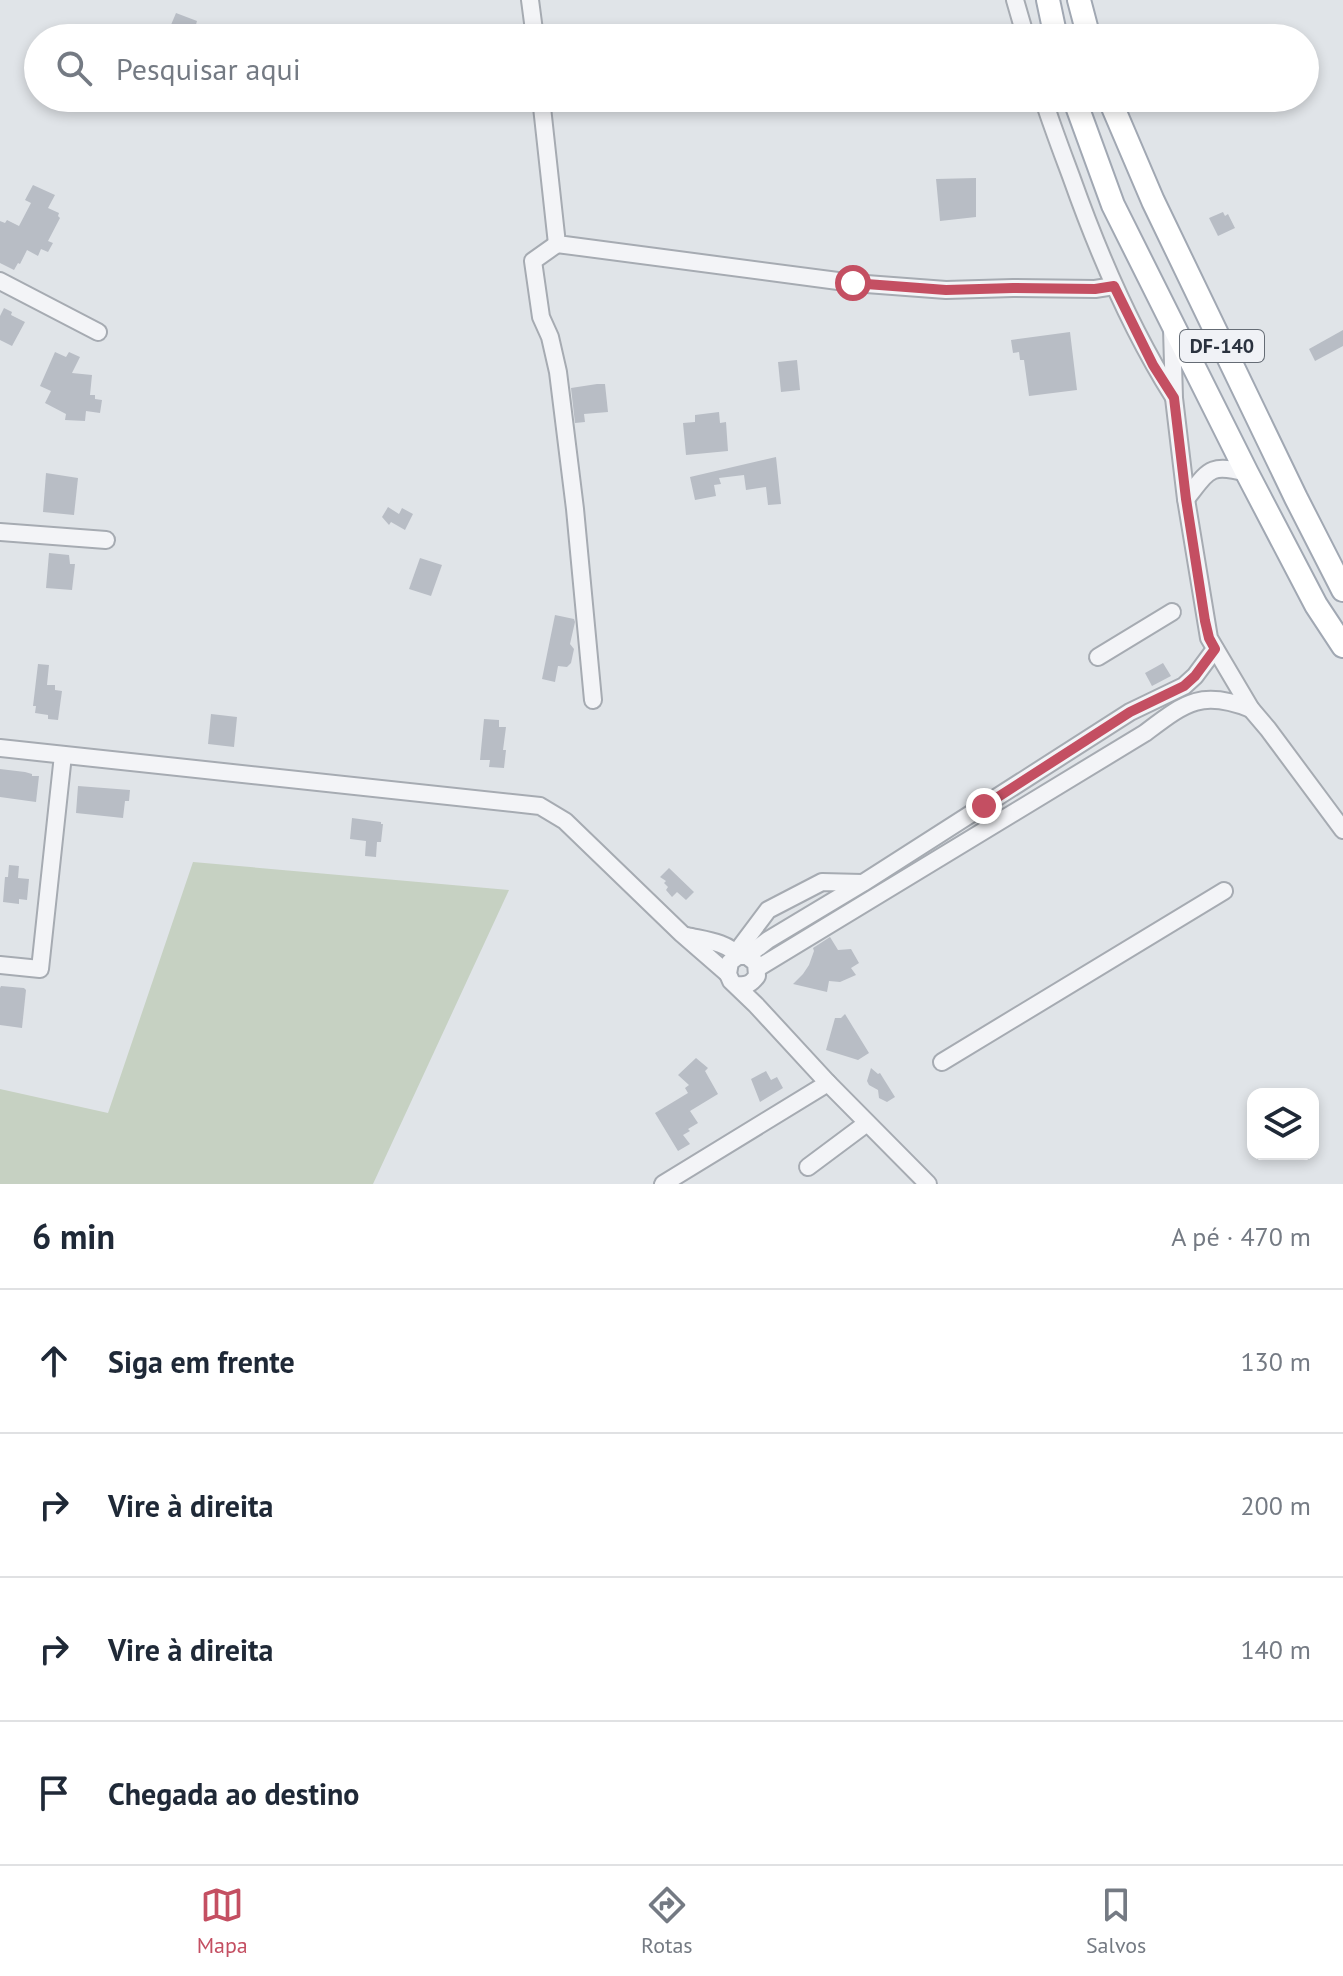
<!DOCTYPE html>
<html lang="pt">
<head>
<meta charset="utf-8">
<style>
  :root { --surface:#fff; --page:#f2f2f3; --text:#1f2937; --muted:#747a83; --line:#e0e1e3; --accent:#c44f62 }
  body { margin:0; font-family:"PT Sans",sans-serif; background:var(--page); color:var(--text) }
  .controls { position:absolute; right:24px; bottom:24px; display:grid; overflow:hidden; border-radius:16px; box-shadow:0 4px 12px #0003 }
  .controls button { width:72px; height:72px; display:grid; place-items:center; padding:0; border:0; border-bottom:2px solid var(--line); background:var(--surface); color:var(--text); font:40px sans-serif }
  .stop { position:absolute; width:24px; height:24px; margin:-18px; border:6px solid #c44f62; border-radius:50%; background:#fff }
  .stop.end { background:#c44f62; border-color:#fff; box-shadow:0 2px 8px #0008 }
  .list { margin:0; padding:0; list-style:none }
  h2 { display:flex; justify-content:space-between; align-items:center; height:104px; margin:0; padding:0 32px; font-size:34px }
  h2 small { font-size:26px; font-weight:400; color:var(--muted) }
  .list li { display:grid; grid-template-columns:52px 1fr auto; gap:24px; align-items:center; box-sizing:border-box; height:144px; padding:0 32px; border-top:2px solid var(--line) }
  .list b { display:block; font-size:30px; white-space:nowrap }
  .list em { font-size:26px; font-style:normal; color:var(--muted) }
  .icon { flex:none; width:44px; height:44px; fill:none; stroke:currentColor; stroke-width:2; stroke-linecap:round; stroke-linejoin:round }
  .map { position:relative; flex:none; width:1343px; height:1184px; overflow:hidden }
  .search { position:absolute; background:var(--surface); box-shadow:0 4px 12px #0003; left:24px; right:24px; top:24px; height:88px; display:flex; align-items:center; gap:20px; box-sizing:border-box; padding:0 28px; border-radius:44px; color:var(--muted); font-size:30px }
  .sheet { height:680px; background:var(--surface) }
  nav { display:flex; justify-content:space-around; align-items:center; box-sizing:border-box; height:112px; border-top:2px solid var(--line); background:var(--surface); font-size:22px; color:var(--muted) }
  nav a { display:grid; justify-items:center; gap:4px }
  nav .on { color:var(--accent) }
  .map>svg:first-child { display:block }
  .green { fill:#c6d1c2 }
  .building { fill:#b8bdc5 }
  .lines { fill:none; stroke-linecap:round; stroke-linejoin:round }
  .minor-casing { stroke:#a6abb2; stroke-width:20 }
  .major-casing { stroke:#a1a8b3; stroke-width:26 }
  .minor { stroke:#f3f4f7; stroke-width:16 }
  .major { stroke:#fff; stroke-width:22 }
  .route { stroke:#c44f62; stroke-width:10 }
  .labels { text-anchor:middle; stroke-width:7; stroke-linejoin:round; paint-order:stroke }
  .shield { fill:#f0f2f6; stroke:#656c75; stroke-width:2 }
  .shield-label { font-size:20px; font-weight:bold; fill:#2a323e }
</style>
</head>
<body>
<div class="map">
<svg width="1343" height="1184" viewBox="0 0 1343 1184">
  <rect width="100%" height="100%" fill="#e0e4e8"/>
  <!-- green -->
  <path class="green" d="M193,862L509,890L373,1184H0V1089L108,1113Z"/>
  <!-- building -->
  <g class="building">
    <path d="M176,13L197,21L192,38H181L168,32Z"/>
    <path d="M976,178V217L940,221L936,179Z"/>
    <path d="M33,185L55,195L48,208L59,213L58,216L60,218L48,241L53,243L48,252L41,249L38,256L27,250L20,264L18,263L14,270L0,263V221L5,223L7,220L19,226L31,203L25,200Z"/>
    <path d="M1223,212L1225,216L1228,214L1235,228L1218,236L1209,218Z"/>
    <path d="M4,308L12,312L11,315L25,322L12,346L0,340V316Z"/>
    <path d="M1343,330V346L1315,361L1309,349Z"/>
    <path d="M1070,332L1077,390L1029,396L1024,360H1020L1019,352L1013,353L1011,340Z"/>
    <path d="M55,352L66,357L69,352L80,357L72,373L92,375L90,395H95V399L102,400L100,413L86,411L85,421L65,420L66,414L45,403L51,391L40,386Z"/>
    <path d="M797,360L800,390L781,392L778,362Z"/>
    <path d="M597,384H605L608,412L584,414L585,422L575,423L571,388Z"/>
    <path d="M719,412L720,423L726,422L728,451L686,455L683,423L695,422V415Z"/>
    <path d="M776,457L781,504L768,505L766,487L746,490L744,475L719,478L721,484L714,485L716,496L695,500L690,477Z"/>
    <path d="M46,473L78,478L74,515L43,512Z"/>
    <path d="M388,507L399,514L402,508L413,514L405,530L391,522L389,525L382,517Z"/>
    <path d="M49,553L69,555L70,564H75L72,590L46,588Z"/>
    <path d="M420,558L442,565L431,596L409,589Z"/>
    <path d="M555,615L574,619L575,622L570,644L574,649L571,663L567,667L558,666L555,682L542,679Z"/>
    <path d="M1163,663L1171,676L1152,686L1145,673Z"/>
    <path d="M38,664L49,665L47,685H55V690L62,691L58,720L48,719V715L35,713L36,706H33Z"/>
    <path d="M211,714L237,717L234,747L208,744Z"/>
    <path d="M484,719L499,720V727H506L503,750H506L504,768L489,767L490,760H480Z"/>
    <path d="M0,769L25,772L32,774V776H39L36,802L0,797Z"/>
    <path d="M78,786L130,790L129,801H125L123,818L76,813Z"/>
    <path d="M352,818L381,822V824H383L381,842H377L376,857L365,856L366,841L350,839Z"/>
    <path d="M9,865L19,866L18,878L29,879L27,900L19,899V904L3,902L5,877H8Z"/>
    <path d="M669,868L694,892L686,900L677,892L672,897L666,890L668,887L664,883L666,881L660,877Z"/>
    <path d="M830,937L838,950L851,949L859,963L851,968L856,975L840,982L829,981L827,992L793,984L803,974L809,965L814,951L813,948Z"/>
    <path d="M1,986L24,988L26,990L22,1028L0,1025V988Z"/>
    <path d="M845,1014L869,1053L858,1060L826,1050L835,1018H841Z"/>
    <path d="M696,1058L708,1068L705,1071L718,1094L690,1111L698,1123L688,1129L690,1131L683,1135L690,1144L678,1151L655,1113L688,1093L685,1088L689,1085L678,1075Z"/>
    <path d="M871,1068L878,1074L880,1073L895,1097L887,1102L879,1098L878,1090L869,1085L867,1081Z"/>
    <path d="M766,1071L771,1080L777,1077L783,1088L760,1102L751,1079Z"/>
  </g>
  <g class="lines">
    <!-- minor casing -->
    <g class="minor-casing">
      <g id="minor">
        <path d="M530,0L535,38"/>
        <path d="M1015,0L1026,38"/>
        <path d="M541,98L557,244L853,283L946,290L1013,288L1095,289L1114,286"/>
        <path d="M1043,98C1052,126 1062,152 1072,179C1099,255 1130,328 1173,396"/>
        <path d="M557,244L533,261L541,317L550,337L558,372L575,509L593,700"/>
        <path d="M0,281L98,332"/>
        <path d="M1172,329L1174,398L1186,499L1209,638L1251,709L1268,729L1343,830"/>
        <path d="M1186,499C1209,470 1209,463 1247,473"/>
        <path d="M0,532L106,540"/>
        <path d="M1098,657L1172,612"/>
        <path d="M0,748L540,806L565,821L682,934L728,974"/>
        <path d="M687,936C704,940 728,942 738,956"/>
        <path d="M742,955L741,946L768,910L822,882L862,883"/>
        <path d="M747,956L768,940L863,883L1130,712L1184,686L1195,676L1215,649"/>
        <path d="M0,965L40,969L63,755"/>
        <path d="M758,968L1145,733C1185,703 1201,689 1251,709"/>
        <path d="M737,985C747,986 751,984 757,976L756,963L747,956H738L730,962L728,974L731,981L756,1005L828,1083L928,1184"/>
        <path d="M942,1062L1224,891"/>
        <path d="M808,1167L867,1123"/>
        <path d="M663,1184L828,1083"/>
      </g>
    </g>
    <!-- major casing -->
    <g class="major-casing">
      <g id="major">
        <path d="M1048,0L1056,38"/>
        <path d="M1079,0L1089,38"/>
        <path d="M1074,98L1113,205L1247,473L1316,605L1343,646"/>
        <path d="M1109,98L1153,201L1296,498L1343,590"/>
      </g>
    </g>
    <!-- minor -->
    <use href="#minor" class="minor"/>
    <!-- major -->
    <use href="#major" class="major"/>
  </g>
  <g class="lines">
    <!-- route -->
    <path class="route" d="M853,283L946,290L1013,288L1095,289L1114,286L1153,365L1174,398L1186,499L1205,621L1209,638L1215,649L1195,676L1184,686L1130,712L984,806"/>
  </g>
  <g class="labels">
    <!-- shield labels -->
    <rect class="shield" x="1180" y="330" width="84" height="32" rx="6"/>
    <g class="shield-label">
      <text x="1222" y="353">DF-140</text>
    </g>
  </g>
</svg>
<div class="controls">
<button><svg class="icon" aria-label="layers" viewBox="0 0 24 24"><path d="M12 4l9 5-9 5-9-5zM3 14l9 5 9-5"/></svg></button>
</div>
<div class="stop" style="left:853px;top:283px"></div>
<div class="stop end" style="left:984px;top:806px"></div>
<div class="search"><svg class="icon" aria-label="search" viewBox="0 0 24 24"><circle cx="10" cy="10" r="6"/><path d="M15 15l6 6"/></svg>Pesquisar aqui</div>
</div>
<section class="sheet">
<h2>6 min<small>A pé · 470 m</small></h2>
<ul class="list">
<li><svg class="icon" aria-label="ahead" viewBox="0 0 24 24"><path d="M12 20V5M6 11l6-6 6 6"/></svg><div><b>Siga em frente</b></div><em>130 m</em></li>
<li><svg class="icon" aria-label="right" viewBox="0 0 24 24"><path d="M7 20v-9h11M14 6l5 5-5 5"/></svg><div><b>Vire à direita</b></div><em>200 m</em></li>
<li><svg class="icon" aria-label="right" viewBox="0 0 24 24"><path d="M7 20v-9h11M14 6l5 5-5 5"/></svg><div><b>Vire à direita</b></div><em>140 m</em></li>
<li><svg class="icon" aria-label="arrive" viewBox="0 0 24 24"><path d="M6 21V4h12l-3 4 3 4H6"/></svg><div><b>Chegada ao destino</b></div></li>
</ul>
</section>
<nav>
<a class="on"><svg class="icon" aria-label="map" viewBox="0 0 24 24"><path d="M3 6l6-2 6 2 6-2v14l-6 2-6-2-6 2zM9 4v14M15 6v14"/></svg>Mapa</a>
<a><svg class="icon" aria-label="directions" viewBox="0 0 24 24"><path d="M12 3l9 9-9 9-9-9zM9 14v-3h6M13 9l2 2-2 2"/></svg>Rotas</a>
<a><svg class="icon" aria-label="saved" viewBox="0 0 24 24"><path d="M7 4h10v16l-5-4-5 4z"/></svg>Salvos</a>
</nav>
</body>
</html>
